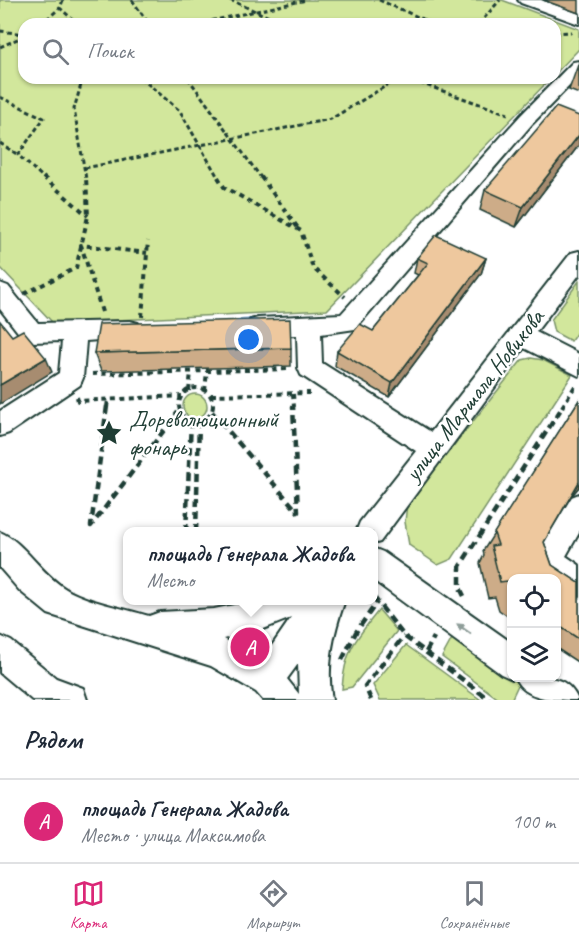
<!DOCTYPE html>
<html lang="ru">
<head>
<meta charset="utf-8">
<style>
  :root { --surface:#fff; --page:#f2f2f3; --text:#1f2937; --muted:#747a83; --line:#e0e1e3; --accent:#db2777 }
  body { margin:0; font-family:Caveat,sans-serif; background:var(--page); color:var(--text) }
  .controls { position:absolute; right:18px; bottom:18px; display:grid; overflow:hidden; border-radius:12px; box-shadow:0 2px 4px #0004 }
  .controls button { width:54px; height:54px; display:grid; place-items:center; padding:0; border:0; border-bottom:2px solid var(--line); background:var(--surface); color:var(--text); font:30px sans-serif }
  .you { position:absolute; left:249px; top:340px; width:21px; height:21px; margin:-15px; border:4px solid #fff; border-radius:50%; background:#1a73e8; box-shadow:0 0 0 9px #1a73e833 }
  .badge { display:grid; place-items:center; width:39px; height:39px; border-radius:50%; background:var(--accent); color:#fff; font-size:20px; font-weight:700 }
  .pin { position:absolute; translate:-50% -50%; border:3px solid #fff; box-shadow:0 2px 6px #0006 }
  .popup { position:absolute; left:123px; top:527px; width:255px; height:78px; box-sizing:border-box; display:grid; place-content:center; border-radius:12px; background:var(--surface); filter:drop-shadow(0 2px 4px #0005); font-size:20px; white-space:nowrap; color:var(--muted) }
  .popup b { font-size:22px; color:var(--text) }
  .popup::after { content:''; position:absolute; left:50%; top:100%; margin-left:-12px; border:12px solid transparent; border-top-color:var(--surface) }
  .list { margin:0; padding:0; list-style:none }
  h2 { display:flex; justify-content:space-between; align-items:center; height:78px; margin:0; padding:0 24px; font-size:26px }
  h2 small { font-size:20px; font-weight:400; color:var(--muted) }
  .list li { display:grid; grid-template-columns:39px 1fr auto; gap:18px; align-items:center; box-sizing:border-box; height:84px; padding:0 24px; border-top:2px solid var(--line) }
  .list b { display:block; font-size:22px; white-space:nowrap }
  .list p { margin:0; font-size:20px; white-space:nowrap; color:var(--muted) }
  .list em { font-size:20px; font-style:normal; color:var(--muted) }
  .icon { flex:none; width:33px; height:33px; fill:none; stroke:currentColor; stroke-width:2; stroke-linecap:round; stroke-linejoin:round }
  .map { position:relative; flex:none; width:579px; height:700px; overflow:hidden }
  .search { position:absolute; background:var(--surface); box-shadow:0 2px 4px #0004; left:18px; right:18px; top:18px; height:66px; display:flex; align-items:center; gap:15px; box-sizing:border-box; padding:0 21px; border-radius:18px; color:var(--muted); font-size:22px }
  .sheet { height:162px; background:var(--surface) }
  nav { display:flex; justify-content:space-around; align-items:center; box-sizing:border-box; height:84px; border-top:2px solid var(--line); background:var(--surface); font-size:16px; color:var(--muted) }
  nav a { display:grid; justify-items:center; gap:3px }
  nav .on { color:var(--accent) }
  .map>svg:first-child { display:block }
  .green { fill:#d2e79c; stroke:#789268; stroke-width:1.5 }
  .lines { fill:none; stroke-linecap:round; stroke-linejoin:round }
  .minor-casing { stroke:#1f3d34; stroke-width:4 }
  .path-far2 { stroke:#1f3d34; stroke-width:3; stroke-dasharray:4.5 3; stroke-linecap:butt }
  .path-far1 { stroke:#1f3d34; stroke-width:4; stroke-dasharray:5 4.5; stroke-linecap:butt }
  .path { stroke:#1f3d34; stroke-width:4.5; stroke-dasharray:8 5; stroke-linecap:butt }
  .minor { fill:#fff; fill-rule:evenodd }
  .wall { fill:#cdac88; stroke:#1f3d34; stroke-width:1.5 }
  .shaded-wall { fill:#a78c6f; stroke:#1f3d34; stroke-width:1.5 }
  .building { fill:#eec89e; stroke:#1f3d34; stroke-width:1.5 }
  .oneway { fill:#8f9e9a }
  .labels { text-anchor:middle; stroke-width:5; stroke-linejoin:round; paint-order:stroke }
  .street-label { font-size:24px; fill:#1f3d34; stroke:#fff }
  .poi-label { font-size:24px; fill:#1f3d34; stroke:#fff; text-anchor:start }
</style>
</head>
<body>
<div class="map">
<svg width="579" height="700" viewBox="0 0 579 700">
  <rect width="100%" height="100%" fill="#fff"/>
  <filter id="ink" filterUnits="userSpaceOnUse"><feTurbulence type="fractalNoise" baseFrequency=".0167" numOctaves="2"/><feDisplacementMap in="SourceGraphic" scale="12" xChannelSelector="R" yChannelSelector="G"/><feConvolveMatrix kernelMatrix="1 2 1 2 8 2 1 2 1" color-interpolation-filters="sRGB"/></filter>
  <g filter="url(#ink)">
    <!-- green -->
    <g class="green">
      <path d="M0,0H502L579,29V49L555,74V24H24V78H551L327,310L53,323L0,267Z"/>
      <path d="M579,281V329L571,341L554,332L551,320Z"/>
      <path d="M531,358L543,360L572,375L452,559L438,565L409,545L405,522L407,504L522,360Z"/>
      <circle cx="195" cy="406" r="12"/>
      <path d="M379,610L397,631L352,687L342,689C344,652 356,638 379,610Z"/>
      <path d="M454,635L519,683L511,700H500L442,657Z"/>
      <path d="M406,645L481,700H380L373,685Z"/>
    </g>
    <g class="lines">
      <!-- minor casing -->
      <g class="minor-casing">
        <g id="minor">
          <path d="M518,0H541L579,14V24L521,3Z"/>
          <path d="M579,61V76L532,124L355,329L321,334L322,363L431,432L571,253L579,251V275L536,332L579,354V376L524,348L380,542L373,544V532H356L360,522L416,451L301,375L298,368L297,335L258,336L250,334L246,327L250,320L258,318L341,314L520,116L573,62Z"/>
          <path d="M0,283L8,286L38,323L130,321L138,323L142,330L138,337L86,341L83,378L80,385L9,433L0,436V411L59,373L62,341L32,342L24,340L0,309Z"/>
          <path d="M579,494V533L566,556L579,565V597L556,584V578C543,578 537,573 532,561L569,498Z"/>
          <path d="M0,532C23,541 41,574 66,589C84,601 127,609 149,616L160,612L214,609L259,600H345C333,634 326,665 332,700H263L256,692L211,666L48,614L20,591L0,568ZM291,618L262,660L223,639L261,630ZM298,664L299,694L287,679Z"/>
          <path d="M373,548L383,552L512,643V678C539,678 566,671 578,700C553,700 525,700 515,678L512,679L501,674L373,580Z"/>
          <path d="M0,636L11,641L56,678L83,688L87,700H32L0,673Z"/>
        </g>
      </g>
      <!-- path-far2 -->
      <g class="path-far2">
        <path d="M63,0L60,8L78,24"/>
        <path d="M132,0L149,24"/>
        <path d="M230,0L285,24"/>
        <path d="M379,0L434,24"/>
        <path d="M41,24L60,8"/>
        <path d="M197,24L306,0"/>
        <path d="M479,24L500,0"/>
        <path d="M0,31L24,34"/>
        <path d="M555,33L572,32"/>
        <path d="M0,47L24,36"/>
        <path d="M83,78L74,109L86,179"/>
        <path d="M141,78L180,111L219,179"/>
        <path d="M188,78L262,179"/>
        <path d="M406,78L508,114"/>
        <path d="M0,97L44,118L18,155L45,179"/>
        <path d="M0,143L18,155"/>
        <path d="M85,168L331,119L399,78"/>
      </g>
      <!-- path-far1 -->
      <g class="path-far1">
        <path d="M43,177L88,216"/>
        <path d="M218,177L224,187L301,231L313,268L345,297"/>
        <path d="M261,177L298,228"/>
        <path d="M24,294L76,268L88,216L86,177"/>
        <path d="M102,312L81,245L147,253"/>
        <path d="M142,317L148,241"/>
        <path d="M92,374L288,369"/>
        <circle cx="196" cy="405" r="17"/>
        <path d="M189,391L191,372"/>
        <path d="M205,391L207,371"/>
        <path d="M293,394L294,407"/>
        <path d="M211,395L310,393"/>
        <path d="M77,397L78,401L182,396"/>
        <path d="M107,407L108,400"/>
        <path d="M562,407L577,383"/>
      </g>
      <!-- path -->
      <g class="path">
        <path d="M107,406L91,526L178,412"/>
        <path d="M212,412L298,512L293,406"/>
        <path d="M186,532L191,421"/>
        <path d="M196,532L199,421"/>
        <path d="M373,596L404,636L490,700"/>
        <path d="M464,596L460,588V566L563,406"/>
        <path d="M426,652L434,637"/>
        <path d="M342,660L356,632L377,602"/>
        <path d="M371,700L365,686L404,636"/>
      </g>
      <!-- minor -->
      <use href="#minor" class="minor"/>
    </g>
    <!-- wall -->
    <g class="wall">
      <path d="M543,0H579V13Z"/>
      <path d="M579,62V94L569,90Z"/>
      <path d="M579,116V145L516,227L480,210L485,190Z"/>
      <path d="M417,258H486L481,274L389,397L335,366L337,351L373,331L418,275L414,273Z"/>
      <path d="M291,348V366L101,371L94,353Z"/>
      <path d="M579,400V487L574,493L572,495L544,542L552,565L579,583V663L556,648V579H512V619L499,610L495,597L488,598L480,563L484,555L483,551Z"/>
    </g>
    <!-- shaded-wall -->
    <g class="shaded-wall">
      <path d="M579,135V145L516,227L523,207Z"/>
      <path d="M486,258L481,274L389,397L392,383Z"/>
      <path d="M46,358L52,372L0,404V385Z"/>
      <path d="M579,481V487L574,493L567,497Z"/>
    </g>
    <!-- building -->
    <g class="building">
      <path d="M556,107L579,116V135L523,207L485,190Z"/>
      <path d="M436,235L486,258L392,383L337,351L360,324L373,331L428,263L417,258Z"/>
      <path d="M290,319L291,348L94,353L99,324Z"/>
      <path d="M0,321L12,336L23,330L46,358L0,385Z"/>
      <path d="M579,400V482L544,542L552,565L579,583V639L556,624V579H512V595L507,581L500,582L491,546L498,545L494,533Z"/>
    </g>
    <!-- one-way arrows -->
    <defs><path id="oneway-solid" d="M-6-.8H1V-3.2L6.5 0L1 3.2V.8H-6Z" transform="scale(1.5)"/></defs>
    <use class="oneway" href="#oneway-solid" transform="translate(464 629) rotate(-144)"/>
  </g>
  <!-- icons -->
  <defs>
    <g id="sight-bare" transform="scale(2.07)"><path d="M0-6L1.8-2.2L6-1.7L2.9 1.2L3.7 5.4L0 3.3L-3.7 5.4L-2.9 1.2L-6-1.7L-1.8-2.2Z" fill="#1f3d34" stroke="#fff" stroke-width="2.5" paint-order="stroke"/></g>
  </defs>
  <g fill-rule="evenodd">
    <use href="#sight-bare" x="109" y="433"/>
  </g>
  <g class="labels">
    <!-- street labels -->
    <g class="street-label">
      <text transform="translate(474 395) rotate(-52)" y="8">улица Маршала Новикова</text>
    </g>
    <!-- poi labels -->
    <g class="poi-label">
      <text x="129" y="427">Дореволюционный<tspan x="129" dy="28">фонарь</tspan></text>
    </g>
  </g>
</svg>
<div class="controls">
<button><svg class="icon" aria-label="locate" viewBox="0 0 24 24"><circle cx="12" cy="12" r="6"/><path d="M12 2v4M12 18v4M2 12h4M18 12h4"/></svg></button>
<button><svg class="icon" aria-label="layers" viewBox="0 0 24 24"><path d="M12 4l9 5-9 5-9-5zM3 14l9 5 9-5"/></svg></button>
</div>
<div class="you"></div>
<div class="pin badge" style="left:250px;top:647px">A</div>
<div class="popup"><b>площадь Генерала Жадова</b>Место</div>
<div class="search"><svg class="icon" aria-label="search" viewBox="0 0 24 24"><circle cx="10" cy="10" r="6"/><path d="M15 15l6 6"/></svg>Поиск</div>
</div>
<section class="sheet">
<h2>Рядом<small></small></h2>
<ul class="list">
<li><span class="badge">A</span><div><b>площадь Генерала Жадова</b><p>Место · улица Максимова</p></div><em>100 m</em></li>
</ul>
</section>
<nav>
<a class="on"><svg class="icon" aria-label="map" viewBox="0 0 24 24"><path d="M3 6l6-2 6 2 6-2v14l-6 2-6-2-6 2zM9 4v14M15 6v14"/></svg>Карта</a>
<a><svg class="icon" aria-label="directions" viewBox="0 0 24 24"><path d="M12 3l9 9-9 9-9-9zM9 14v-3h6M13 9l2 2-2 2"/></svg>Маршрут</a>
<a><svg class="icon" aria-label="saved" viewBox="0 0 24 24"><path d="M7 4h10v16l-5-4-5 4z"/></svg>Сохранённые</a>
</nav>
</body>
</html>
